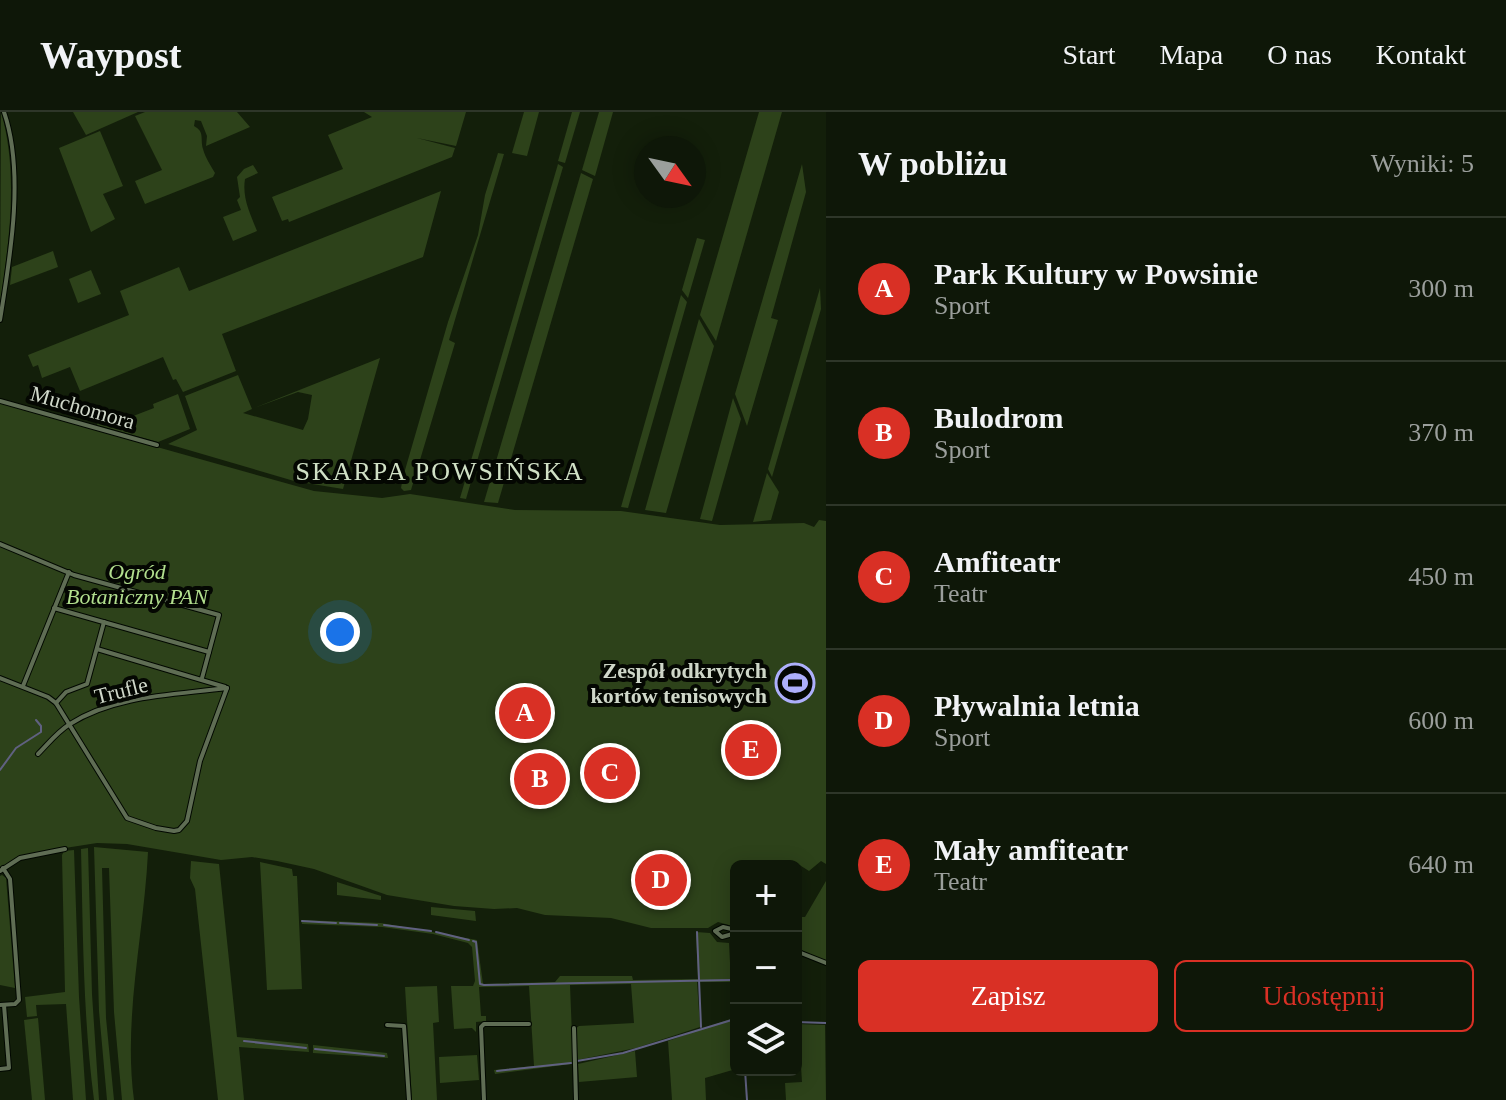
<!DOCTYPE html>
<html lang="pl">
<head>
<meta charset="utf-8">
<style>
  :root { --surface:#0e1708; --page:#1c2416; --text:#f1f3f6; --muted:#9b9f9c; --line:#2e3629; --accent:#d93025 }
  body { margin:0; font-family:"Times New Roman",serif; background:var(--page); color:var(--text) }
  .controls { position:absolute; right:24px; bottom:24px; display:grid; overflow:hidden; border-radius:12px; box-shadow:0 4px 20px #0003 }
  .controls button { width:72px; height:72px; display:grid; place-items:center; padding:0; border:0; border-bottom:2px solid var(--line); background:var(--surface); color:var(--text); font:40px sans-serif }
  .compass { position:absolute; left:634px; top:24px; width:72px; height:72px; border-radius:50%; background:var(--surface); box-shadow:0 4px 20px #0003; rotate:123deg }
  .you { position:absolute; left:340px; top:520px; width:28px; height:28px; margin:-20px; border:6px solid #fff; border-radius:50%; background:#1a73e8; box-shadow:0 0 0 12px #1a73e833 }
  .badge { display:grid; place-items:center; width:52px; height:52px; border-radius:50%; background:var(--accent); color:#fff; font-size:26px; font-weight:700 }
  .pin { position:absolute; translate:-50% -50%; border:4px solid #fff; box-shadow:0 2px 8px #0006 }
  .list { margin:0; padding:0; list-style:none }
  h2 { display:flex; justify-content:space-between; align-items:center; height:104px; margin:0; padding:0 32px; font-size:34px }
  h2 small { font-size:26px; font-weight:400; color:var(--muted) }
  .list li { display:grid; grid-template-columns:52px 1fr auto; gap:24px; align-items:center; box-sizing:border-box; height:144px; padding:0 32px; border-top:2px solid var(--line) }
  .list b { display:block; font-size:30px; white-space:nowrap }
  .list p { margin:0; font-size:26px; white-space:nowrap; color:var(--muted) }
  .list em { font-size:26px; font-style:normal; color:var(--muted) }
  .actions { display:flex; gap:16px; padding:24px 32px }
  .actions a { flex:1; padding:18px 0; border:2px solid var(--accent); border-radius:12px; text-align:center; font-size:28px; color:var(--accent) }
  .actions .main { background:var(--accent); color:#fff }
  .icon { flex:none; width:44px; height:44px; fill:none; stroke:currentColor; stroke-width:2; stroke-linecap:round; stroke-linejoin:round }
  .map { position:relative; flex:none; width:826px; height:988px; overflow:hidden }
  header { display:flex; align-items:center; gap:48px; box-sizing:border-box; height:112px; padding:0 40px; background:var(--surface); border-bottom:2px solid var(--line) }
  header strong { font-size:38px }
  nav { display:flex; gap:44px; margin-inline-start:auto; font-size:28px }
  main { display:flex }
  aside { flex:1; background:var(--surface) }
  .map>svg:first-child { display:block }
  .green { fill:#2d421a }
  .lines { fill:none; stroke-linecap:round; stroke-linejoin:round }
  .stream { stroke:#606181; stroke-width:2 }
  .minor-casing { stroke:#020800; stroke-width:6 }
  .minor { stroke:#5f6d54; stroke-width:4 }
  .labels { text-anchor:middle; stroke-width:8; stroke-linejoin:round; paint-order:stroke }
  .street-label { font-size:22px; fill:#cfd7c9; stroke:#040702 }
  .park-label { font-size:22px; font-style:italic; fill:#b2df8e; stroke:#040702 }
  .poi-label { font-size:22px; font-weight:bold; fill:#cfd7c9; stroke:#040702; text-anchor:end }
  .quarter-label { font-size:26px; letter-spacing:2px; fill:#d0e0c5; stroke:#040702 }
</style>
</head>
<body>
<header>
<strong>Waypost</strong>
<nav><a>Start</a><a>Mapa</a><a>O nas</a><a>Kontakt</a></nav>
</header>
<main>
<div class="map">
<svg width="826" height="988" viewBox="0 0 826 988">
  <rect width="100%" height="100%" fill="#131f0a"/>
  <!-- green -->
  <g class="green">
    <path d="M1,0C19,62 9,130 0,193Z"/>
    <path d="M73,0H138L86,23Z"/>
    <path d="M145,0H237L250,15L206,34L207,24L201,9L195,8L194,14C205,20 200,26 203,37C205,45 211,54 215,61L213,65L145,92L135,69L162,58L135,4Z"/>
    <path d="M364,0H466L456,34L417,26L455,36L452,45L289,110L288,107L282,109L272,85L343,57L328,23L372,5Z"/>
    <path d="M524,0H539L527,44L512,41Z"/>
    <path d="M572,0H580L565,51L558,49Z"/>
    <path d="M599,0H613L595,64L582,58Z"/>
    <path d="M759,0H782L716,229L700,203Z"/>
    <path d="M100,19L123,74L103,82L115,107L91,120L59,36Z"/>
    <path d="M498,41L504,42L449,228L455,231L411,378L404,379L401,376L403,365L448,210L478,123L485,83Z"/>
    <path d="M558,52L563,55L466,387L460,386Z"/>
    <path d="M802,52L806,80L771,206L778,208L747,314L735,282Z"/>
    <path d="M253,53L258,61L245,67C242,86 250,101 257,119L233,129L223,105L241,98L237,88L240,85L237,65L244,57Z"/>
    <path d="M581,61L593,67L498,391L484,390Z"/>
    <path d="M441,79L423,145L222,222L236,259L183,280L176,267L173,268L163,245L80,279L70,255L42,266L38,253L33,255L28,243L129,203L120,179L179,155L189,179Z"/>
    <path d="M697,126L705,128L688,186L682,178Z"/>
    <path d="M53,139L58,155L10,173L12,155Z"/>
    <path d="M91,158L101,182L78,191L69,167Z"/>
    <path d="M820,176L821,197L772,365L768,357Z"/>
    <path d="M681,183L687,190L628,396L621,395Z"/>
    <path d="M699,207L714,234L666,401L645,398Z"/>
    <path d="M380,246L343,377L294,369L168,332L197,318L185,284L238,263L252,297L243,301L303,318L308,307L312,283L298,280L254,296Z"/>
    <path d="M178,282L190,317L158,330L97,313L102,299L128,306L154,296L153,292Z"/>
    <path d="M733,286L741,307L712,409L700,407Z"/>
    <path d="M0,291L314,379L382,386L410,382L515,398L621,399L720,413L804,411L814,415L819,408L826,409V752L821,749L809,759L798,752L790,754H736V815L718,810L708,816H651L611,806L545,803L517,796L494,797L454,794L387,783L314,757L277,749L252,745L221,748L127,732L97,731L65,736L17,745L0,756Z"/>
    <path d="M767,361L779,380L771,408L753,410Z"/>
    <path d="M94,735L148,740C144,823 123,905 134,988H122L114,900L109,756H102L106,906L114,988H107L99,899Z"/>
    <path d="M88,736L92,882L99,988H94C83,905 83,820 81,737Z"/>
    <path d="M74,738L79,885L86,988H73L66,892L36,893L37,904L27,905L25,885L65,880L62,743L64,739Z"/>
    <path d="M191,749L219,752L237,925L308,932L309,940L239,935L244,988H218L195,777L190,766Z"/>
    <path d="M260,750L292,757L293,764H297L302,877L267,878Z"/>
    <path d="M2,763L6,766L15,876L0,873V764Z"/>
    <path d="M826,769V849L796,836V805H805Z"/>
    <path d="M337,770L381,784V788L337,783Z"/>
    <path d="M431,795L475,799L476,809L431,803Z"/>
    <path d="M301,808L381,811L477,828L483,872L555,870L560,864H632L633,868L698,867L696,820L710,821L717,830L729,831L731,870H697L700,915L636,936L577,948L575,917L579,914L634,911L631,872L570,873L573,949L571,952L495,962L494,958L534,954L529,874L479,875L481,904H486V909L476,910V920L472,916L454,917L451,874H473L475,869L472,835L468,831L433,822L382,815L302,812Z"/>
    <path d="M437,874L439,910L433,911L437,988H412L405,875Z"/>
    <path d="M736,905V957L705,966L706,988H672L668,929Z"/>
    <path d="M38,906L45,988H32L24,908Z"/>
    <path d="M796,912L825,913L826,988H786L785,971L802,970L801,954H796Z"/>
    <path d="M313,933L387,941L388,946L313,941Z"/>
    <path d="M635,939L637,965L579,970L578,952Z"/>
    <path d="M477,943L479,968L440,971L439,945Z"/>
  </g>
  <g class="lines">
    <!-- stream -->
    <g class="stream">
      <path d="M0,658L16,636L41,620V614L36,608"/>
      <path d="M302,809L336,811"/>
      <path d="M340,811L377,813"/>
      <path d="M384,813L431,819"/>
      <path d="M436,820L469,828"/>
      <path d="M697,820L701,915"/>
      <path d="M473,829L476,830L480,872L484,873L730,868"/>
      <path d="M796,910L826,911"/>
      <path d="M244,929L306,936"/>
      <path d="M315,937L384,944"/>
      <path d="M577,949L623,941L735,907"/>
      <path d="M745,958L747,988"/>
      <path d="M497,959L571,951"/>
    </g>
    <!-- minor casing -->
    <g class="minor-casing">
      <g id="minor">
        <path d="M0,208C10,146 25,61 4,0"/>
        <path d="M0,289L157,333"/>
        <path d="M0,432L74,463L219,503L202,566"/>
        <path d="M54,496L209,540"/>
        <path d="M97,537L225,575"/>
        <path d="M0,566L48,585L56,591L127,706L156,716L174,719L179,718L187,709L200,649L227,576"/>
        <path d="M23,574L69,460"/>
        <path d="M56,591L66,580L87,572L104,510"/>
        <path d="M38,642C48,632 57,620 70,612C116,583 174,583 227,576"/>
        <path d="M0,759L20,746L65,737"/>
        <path d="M736,818L723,815L715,819L722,825L736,821"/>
        <path d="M796,839L826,851"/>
        <path d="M0,893L15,892L19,888L10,767L3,756"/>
        <path d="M387,913L404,914L409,988"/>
        <path d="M574,916L576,988"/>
        <path d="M0,957L9,956L4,893"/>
        <path d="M484,988L481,915L484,912H529"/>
      </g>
    </g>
    <!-- minor -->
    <use href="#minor" class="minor"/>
  </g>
  <!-- icons -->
  <defs>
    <g id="stadium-ring" transform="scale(2)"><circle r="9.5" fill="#040702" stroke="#adaffb" stroke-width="1.5"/><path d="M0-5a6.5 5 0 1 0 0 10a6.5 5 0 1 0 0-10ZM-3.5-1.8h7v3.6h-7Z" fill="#adaffb"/></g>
  </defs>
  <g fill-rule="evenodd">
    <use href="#stadium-ring" x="795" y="571"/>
  </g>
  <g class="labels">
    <!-- street labels -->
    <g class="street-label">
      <text transform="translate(83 295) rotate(16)" y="8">Muchomora</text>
      <text transform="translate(121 578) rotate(-14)" y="8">Trufle</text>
    </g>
    <!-- park labels -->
    <g class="park-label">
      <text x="137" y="467">Ogród<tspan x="137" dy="25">Botaniczny PAN</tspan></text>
    </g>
    <!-- poi labels -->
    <g class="poi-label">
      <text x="767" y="566">Zespół odkrytych<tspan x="767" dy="25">kortów tenisowych</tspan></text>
    </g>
    <!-- quarter labels -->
    <g class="quarter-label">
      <text x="440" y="368">SKARPA POWSIŃSKA</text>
    </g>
  </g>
</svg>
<div class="controls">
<button>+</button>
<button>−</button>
<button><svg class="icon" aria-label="layers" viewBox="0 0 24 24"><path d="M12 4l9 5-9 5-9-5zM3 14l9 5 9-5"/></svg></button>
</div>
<svg class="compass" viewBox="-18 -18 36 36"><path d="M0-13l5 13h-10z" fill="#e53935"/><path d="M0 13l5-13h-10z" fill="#9b9f9c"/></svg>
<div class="you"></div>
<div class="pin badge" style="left:525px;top:601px">A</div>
<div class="pin badge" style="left:540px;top:667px">B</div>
<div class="pin badge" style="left:610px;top:661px">C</div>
<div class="pin badge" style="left:661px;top:768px">D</div>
<div class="pin badge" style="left:751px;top:638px">E</div>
</div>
<aside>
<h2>W pobliżu<small>Wyniki: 5</small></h2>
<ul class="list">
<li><span class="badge">A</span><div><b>Park Kultury w Powsinie</b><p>Sport</p></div><em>300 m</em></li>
<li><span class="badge">B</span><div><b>Bulodrom</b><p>Sport</p></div><em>370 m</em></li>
<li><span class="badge">C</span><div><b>Amfiteatr</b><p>Teatr</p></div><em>450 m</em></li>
<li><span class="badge">D</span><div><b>Pływalnia letnia</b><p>Sport</p></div><em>600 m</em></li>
<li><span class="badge">E</span><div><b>Mały amfiteatr</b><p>Teatr</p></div><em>640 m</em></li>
</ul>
<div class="actions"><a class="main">Zapisz</a><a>Udostępnij</a></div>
</aside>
</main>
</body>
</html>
